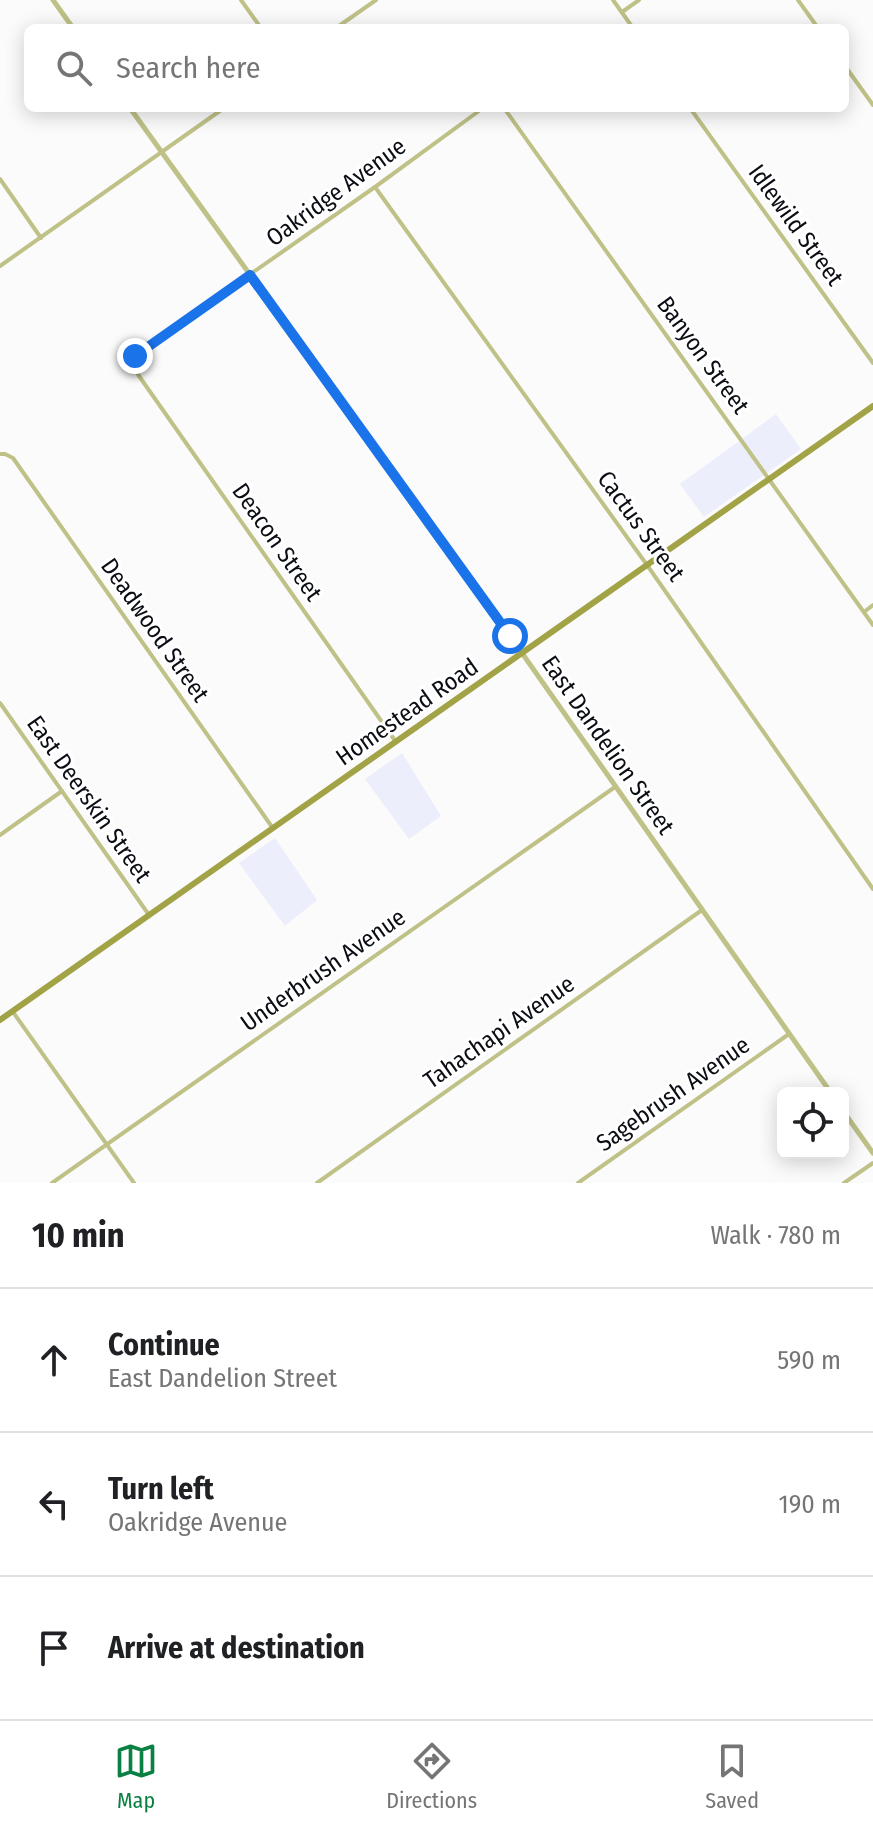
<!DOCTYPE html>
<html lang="en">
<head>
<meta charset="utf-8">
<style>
  :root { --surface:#fff; --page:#f6f6f6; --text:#202124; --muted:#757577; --line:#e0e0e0; --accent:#0b8043 }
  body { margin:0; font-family:"Fira Sans Condensed",sans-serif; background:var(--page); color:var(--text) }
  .controls { position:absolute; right:24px; bottom:24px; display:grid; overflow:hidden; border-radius:12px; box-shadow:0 4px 20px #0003 }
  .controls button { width:72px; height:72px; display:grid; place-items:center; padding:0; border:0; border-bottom:2px solid var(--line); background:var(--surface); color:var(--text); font:40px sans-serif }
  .stop { position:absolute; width:24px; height:24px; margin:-18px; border:6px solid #1a73e8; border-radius:50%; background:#fff }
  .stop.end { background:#1a73e8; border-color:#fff; box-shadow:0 2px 8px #0008 }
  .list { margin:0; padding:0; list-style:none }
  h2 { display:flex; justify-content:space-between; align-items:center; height:104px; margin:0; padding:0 32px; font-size:34px }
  h2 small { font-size:26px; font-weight:400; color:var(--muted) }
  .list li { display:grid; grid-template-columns:52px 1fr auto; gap:24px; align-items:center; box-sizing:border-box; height:144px; padding:0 32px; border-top:2px solid var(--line) }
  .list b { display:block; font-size:30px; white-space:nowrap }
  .list p { margin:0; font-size:26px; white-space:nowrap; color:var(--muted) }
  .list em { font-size:26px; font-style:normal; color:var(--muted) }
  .icon { flex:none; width:44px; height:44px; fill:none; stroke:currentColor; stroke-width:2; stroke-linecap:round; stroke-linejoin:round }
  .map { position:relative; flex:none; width:873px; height:1183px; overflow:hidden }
  .search { position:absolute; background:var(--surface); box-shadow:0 4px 20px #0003; left:24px; right:24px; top:24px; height:88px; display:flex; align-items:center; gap:20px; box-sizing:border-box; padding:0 28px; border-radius:12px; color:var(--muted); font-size:30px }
  .sheet { height:536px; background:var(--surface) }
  nav { display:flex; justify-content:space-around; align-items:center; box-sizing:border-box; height:112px; border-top:2px solid var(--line); background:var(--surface); font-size:22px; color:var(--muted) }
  nav a { display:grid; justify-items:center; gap:4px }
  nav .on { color:var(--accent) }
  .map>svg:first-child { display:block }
  .built { fill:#eceefc }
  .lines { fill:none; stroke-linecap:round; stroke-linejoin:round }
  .minor { stroke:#bfc187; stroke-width:4 }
  .tertiary { stroke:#bfc187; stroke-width:5 }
  .secondary { stroke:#a2a347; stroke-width:6 }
  .route { stroke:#1a73e8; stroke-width:10 }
  .labels { text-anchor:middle; stroke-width:6; stroke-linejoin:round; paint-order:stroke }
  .street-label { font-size:24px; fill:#0b0d15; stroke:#fff }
</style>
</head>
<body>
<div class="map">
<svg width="873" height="1183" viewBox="0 0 873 1183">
  <rect width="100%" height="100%" fill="#fbfbfb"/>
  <!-- built -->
  <g class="built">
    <path d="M776,414L801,449L704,517L680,484Z"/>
    <path d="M402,753L441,816L409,839L365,779Z"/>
    <path d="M275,838L317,900L285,926L239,863Z"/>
  </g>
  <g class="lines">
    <!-- minor -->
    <g class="minor">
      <path d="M241,0L261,28"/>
      <path d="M613,0L633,28"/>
      <path d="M798,0L818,28"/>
      <path d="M622,12L639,0"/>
      <path d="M336,28L376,0"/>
      <path d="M845,66L873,105"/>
      <path d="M504,108L873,625"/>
      <path d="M690,108L873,363"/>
      <path d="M0,179L41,238"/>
      <path d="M375,187L647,565L873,889"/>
      <path d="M0,266L224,108"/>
      <path d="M0,454H5L13,458L272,827"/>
      <path d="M864,612L873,605"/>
      <path d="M0,703L149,915"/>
      <path d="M396,742L139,376C133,365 132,359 142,350L375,187L483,108"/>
      <path d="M0,835L62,791"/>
      <path d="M13,1012L134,1183"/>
      <path d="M52,1183L615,787"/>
      <path d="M317,1183L702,910"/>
      <path d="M578,1183L789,1034"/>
      <path d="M844,1183L873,1163"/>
    </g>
    <!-- tertiary -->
    <g class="tertiary">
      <path d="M53,0L73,28"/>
      <path d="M130,108L510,636L831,1093"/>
      <path d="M843,1111L873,1153"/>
    </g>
    <!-- secondary -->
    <path class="secondary" d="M0,1020L873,406"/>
  </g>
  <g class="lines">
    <!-- route -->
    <path class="route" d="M135,356L250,275L510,636"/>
  </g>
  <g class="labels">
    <!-- street labels -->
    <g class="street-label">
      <text transform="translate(336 192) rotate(-36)" y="8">Oakridge Avenue</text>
      <text transform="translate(796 225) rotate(54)" y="8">Idlewild Street</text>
      <text transform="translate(703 355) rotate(54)" y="8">Banyon Street</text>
      <text transform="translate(641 526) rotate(54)" y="8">Cactus Street</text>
      <text transform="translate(277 542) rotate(55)" y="8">Deacon Street</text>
      <text transform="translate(155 630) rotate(55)" y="8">Deadwood Street</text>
      <text transform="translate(407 712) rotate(-35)" y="8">Homestead Road</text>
      <text transform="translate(608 745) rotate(55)" y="8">East Dandelion Street</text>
      <text transform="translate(89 799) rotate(55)" y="8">East Deerskin Street</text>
      <text transform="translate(323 970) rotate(-35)" y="8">Underbrush Avenue</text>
      <text transform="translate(499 1032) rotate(-35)" y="8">Tahachapi Avenue</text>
      <text transform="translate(673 1094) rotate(-35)" y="8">Sagebrush Avenue</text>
    </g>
  </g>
</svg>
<div class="controls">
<button><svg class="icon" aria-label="locate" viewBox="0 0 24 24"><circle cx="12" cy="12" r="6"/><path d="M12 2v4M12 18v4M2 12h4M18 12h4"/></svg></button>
</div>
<div class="stop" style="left:510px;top:636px"></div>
<div class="stop end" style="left:135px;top:356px"></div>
<div class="search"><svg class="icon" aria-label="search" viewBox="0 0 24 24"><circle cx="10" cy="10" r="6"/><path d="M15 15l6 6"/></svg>Search here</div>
</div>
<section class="sheet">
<h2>10 min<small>Walk · 780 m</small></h2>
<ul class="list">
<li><svg class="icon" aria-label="ahead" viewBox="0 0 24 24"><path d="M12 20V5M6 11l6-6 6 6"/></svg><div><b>Continue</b><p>East Dandelion Street</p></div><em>590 m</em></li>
<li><svg class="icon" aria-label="left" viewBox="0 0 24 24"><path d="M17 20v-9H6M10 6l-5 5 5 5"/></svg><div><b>Turn left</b><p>Oakridge Avenue</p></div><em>190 m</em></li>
<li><svg class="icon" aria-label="arrive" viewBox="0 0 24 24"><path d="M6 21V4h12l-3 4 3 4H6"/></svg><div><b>Arrive at destination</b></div></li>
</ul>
</section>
<nav>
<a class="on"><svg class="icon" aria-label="map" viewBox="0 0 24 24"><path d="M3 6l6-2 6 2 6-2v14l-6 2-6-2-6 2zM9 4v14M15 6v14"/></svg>Map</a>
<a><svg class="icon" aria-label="directions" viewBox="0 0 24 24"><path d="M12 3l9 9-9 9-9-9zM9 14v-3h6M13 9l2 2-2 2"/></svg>Directions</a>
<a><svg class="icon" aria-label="saved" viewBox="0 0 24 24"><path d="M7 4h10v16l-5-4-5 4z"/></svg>Saved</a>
</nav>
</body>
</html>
